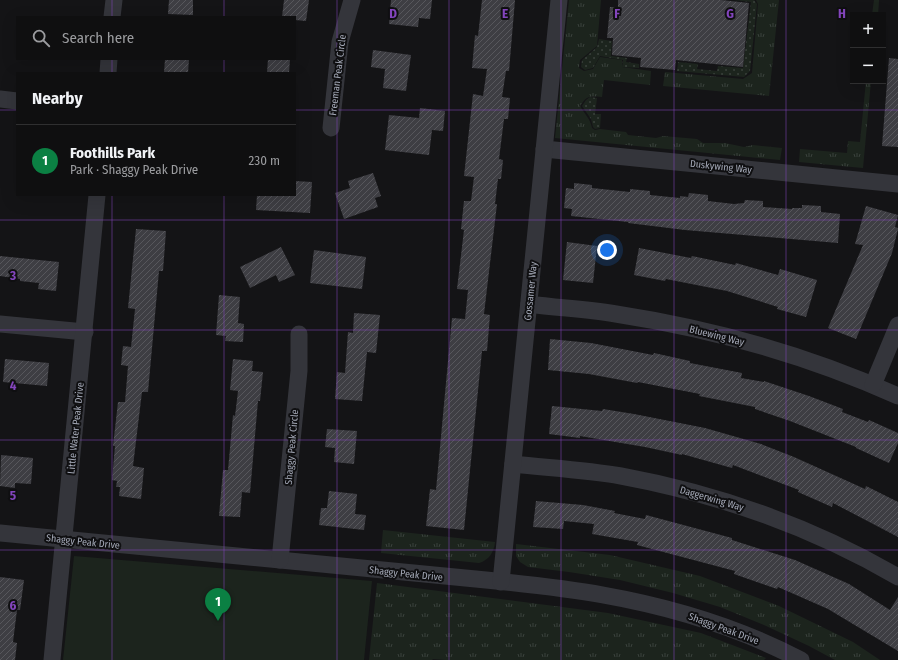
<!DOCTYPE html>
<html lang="en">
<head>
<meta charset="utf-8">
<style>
  :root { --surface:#0f0f10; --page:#1d1d1e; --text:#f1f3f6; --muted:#9b9c9f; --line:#2f2f30; --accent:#0b8043 }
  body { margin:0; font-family:"Fira Sans Condensed",sans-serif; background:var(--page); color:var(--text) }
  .controls { position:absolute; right:12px; top:12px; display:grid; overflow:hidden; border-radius:0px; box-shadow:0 4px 16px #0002 }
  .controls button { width:36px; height:36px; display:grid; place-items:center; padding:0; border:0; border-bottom:1px solid var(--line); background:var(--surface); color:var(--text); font:20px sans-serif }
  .you { position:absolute; left:607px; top:250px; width:14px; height:14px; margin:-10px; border:3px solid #fff; border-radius:50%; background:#1a73e8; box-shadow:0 0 0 6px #1a73e833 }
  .badge { display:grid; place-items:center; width:26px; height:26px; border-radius:50%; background:var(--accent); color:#fff; font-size:13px; font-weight:700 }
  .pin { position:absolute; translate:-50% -33px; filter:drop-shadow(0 1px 2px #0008) }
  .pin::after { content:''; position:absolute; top:21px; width:14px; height:12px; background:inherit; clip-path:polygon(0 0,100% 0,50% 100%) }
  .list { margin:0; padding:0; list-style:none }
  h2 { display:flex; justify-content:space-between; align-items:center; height:52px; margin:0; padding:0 16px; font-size:17px }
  h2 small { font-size:13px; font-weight:400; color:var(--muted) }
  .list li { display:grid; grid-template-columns:26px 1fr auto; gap:12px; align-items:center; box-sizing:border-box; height:72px; padding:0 16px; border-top:1px solid var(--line) }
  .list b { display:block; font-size:15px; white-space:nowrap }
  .list p { margin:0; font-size:13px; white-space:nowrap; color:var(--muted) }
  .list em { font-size:13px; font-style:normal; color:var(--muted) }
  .icon { flex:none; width:22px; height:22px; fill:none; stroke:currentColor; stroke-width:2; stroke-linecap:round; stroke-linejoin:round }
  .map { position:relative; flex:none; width:898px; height:660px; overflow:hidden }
  .search { position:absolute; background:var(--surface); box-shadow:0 4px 16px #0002; left:16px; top:16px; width:280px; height:44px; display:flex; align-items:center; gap:10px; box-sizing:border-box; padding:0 14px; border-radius:0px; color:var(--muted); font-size:15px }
  .panel { position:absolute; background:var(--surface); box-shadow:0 4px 16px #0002; left:16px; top:72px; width:280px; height:124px; border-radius:0px }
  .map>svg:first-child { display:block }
  .grass { fill:url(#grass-tufts) }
  .park { fill:#1c241d }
  .garden { fill:url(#garden-dots) }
  .building { fill:url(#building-hatch) }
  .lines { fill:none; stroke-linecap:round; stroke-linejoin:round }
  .street { stroke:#34353b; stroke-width:17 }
  .grid { fill:none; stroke:#8345bd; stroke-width:1; stroke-opacity:0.55 }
  .labels { text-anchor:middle; stroke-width:4; stroke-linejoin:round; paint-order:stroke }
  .street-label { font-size:10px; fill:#a4a9b7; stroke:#0f0f11 }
  .grid-label { font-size:13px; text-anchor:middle; font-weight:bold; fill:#8345bd; stroke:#0f0f11; stroke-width:4; stroke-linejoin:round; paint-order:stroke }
</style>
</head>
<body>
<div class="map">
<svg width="898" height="660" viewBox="0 0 898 660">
  <defs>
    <pattern id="grass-tufts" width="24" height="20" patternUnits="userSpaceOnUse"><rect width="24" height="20" fill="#1c241d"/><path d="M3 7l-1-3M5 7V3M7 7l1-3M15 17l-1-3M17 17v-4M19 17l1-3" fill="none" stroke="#3a413c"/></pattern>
    <pattern id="garden-dots" width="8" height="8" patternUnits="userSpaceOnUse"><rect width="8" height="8" fill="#1c241d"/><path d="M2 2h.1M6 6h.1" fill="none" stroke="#3a413c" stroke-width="1.8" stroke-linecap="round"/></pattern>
    <pattern id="building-hatch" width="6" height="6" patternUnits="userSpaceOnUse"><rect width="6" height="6" fill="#3e3e43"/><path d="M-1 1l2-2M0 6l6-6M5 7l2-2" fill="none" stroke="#57575c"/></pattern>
  </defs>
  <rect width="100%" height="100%" fill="#141416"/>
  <!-- grass -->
  <g class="grass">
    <path d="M569,0H601L597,46L580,60L579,68L584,71L593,69L600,57L622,60V67L651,71L650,85L604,80L602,97C590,96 587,95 580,106C585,115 590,118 592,128L595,130L600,129L626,132L628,135L656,138L663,136L697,139L703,143H725L744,147L753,145L782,148L780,160L555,138Z"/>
    <path d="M756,0H779L769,96L663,86L665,72L743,79L752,73L758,4Z"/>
    <path d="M874,0H879L878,15H872Z"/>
    <path d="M866,81H871L863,168L799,162L800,149L847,153L848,141L860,142Z"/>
    <path d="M383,530L495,542C494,552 489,560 479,563L381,553Z"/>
    <path d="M516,544L610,555L700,576L779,606L853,642L880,660H835L809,646L764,625L720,607L673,593L620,580L569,572L528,567L520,562L516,556Z"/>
    <path d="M377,583L608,613L701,633L766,658L764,660H446L433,659L432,660H369Z"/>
  </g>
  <!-- park -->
  <path class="park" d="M74,556L372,581L364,660H63Z"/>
  <!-- garden -->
  <g class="garden">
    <path d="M734,0H754L757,4L750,71L744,77L677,71L678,62L698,64L697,69L717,71L718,66L743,68L751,2Z"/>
    <path d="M599,39L612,41L611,56L627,58L626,62L639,64V68L622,67L623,60L600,56L593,68L585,70L581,67L582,60L597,47Z"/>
    <path d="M590,97L597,98L595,114H601L600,128L595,129L593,127L591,119L582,106L586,100Z"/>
  </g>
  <!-- building -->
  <g class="building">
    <path d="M169,0H193V15L168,14Z"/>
    <path d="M284,0H309L306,21L295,20V17H282Z"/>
    <path d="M391,0H432L430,19L419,18L418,27L389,24Z"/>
    <path d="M482,0H515L509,71H506L502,97L510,98L508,119H504L499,159L503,160L501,179H498L495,204H497L484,314L490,315L487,351H482L464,530L426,526L430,489L436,490L452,318L465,319L468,290L457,289L464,230L461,229L464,201H471L474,177L464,176L473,94L483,96L487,69L472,68L475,35L478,36Z"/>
    <path d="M618,0H721L749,3L743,67L676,60L675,70L640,67L641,58L612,55L613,38H607L610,7H618Z"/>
    <path d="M373,50L411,55L406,91L383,88L385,69L371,67Z"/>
    <path d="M889,58L898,59V147L882,146Z"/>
    <path d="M165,59H189L188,73H164Z"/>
    <path d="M268,59H290L289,73H267Z"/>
    <path d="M420,108L445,111L443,131L432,130L429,155L385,150L389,115L419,118Z"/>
    <path d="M373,173L381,196L375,198L378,207L344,219L335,193L350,188L348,181Z"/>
    <path d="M295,181L312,182L310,213L256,210L257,195H295Z"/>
    <path d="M574,183L592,185V188L630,192V189L650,191V195L680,198V196L688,197L689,193L708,195V201L734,204L744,203L745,200L763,201V207L792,209V208H802V205L821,206V212L840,214L838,243L685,230L628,223V222L571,216L572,209L564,208L566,188L574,189Z"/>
    <path d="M866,206L898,215L895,227L898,228V229L892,253L856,339L828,328L863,245L855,244Z"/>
    <path d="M136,229L166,231L163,271H159L148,392H142L133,466L144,468L141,499L119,496L120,487H116L117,481L112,480L115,446H113L118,402H125L128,366L121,365L123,346L131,347L135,309L128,308Z"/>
    <path d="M567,242L597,246L593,283L563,280Z"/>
    <path d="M281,247L295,275L279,282L276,275L250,288L240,267Z"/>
    <path d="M639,248L691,258L692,256L735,265L736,263L778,275L780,269L817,280L806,317L777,309L778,307L727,291L666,279L665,281L634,275Z"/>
    <path d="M314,250L366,257L362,289L310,283Z"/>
    <path d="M0,256L59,262L56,291L38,289L39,283L20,281V279L0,276Z"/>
    <path d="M219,295L240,297L238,323L244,324L243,342L225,341L226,336L216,335Z"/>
    <path d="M354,313L380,315L376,353L367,352L362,401L335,399L337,372L345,373L348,332L353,333Z"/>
    <path d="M550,339L591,343L653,355L654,353L690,361V363L742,373L741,378L764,382V381L809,396L843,409L842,412L868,422L869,420L898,433V443L889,463L856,448V447L790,421L755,409V407L699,396L700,394L638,382L637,383L589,374L548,370Z"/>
    <path d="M5,359L49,363L47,386L3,382Z"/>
    <path d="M233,359L253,361L252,371L263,372L260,401H258L250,493L242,492L240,517L219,516L223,470H228L233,415L235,416L238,391L230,390Z"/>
    <path d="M552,406L602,411L603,409L634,414L705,428L761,444L794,457L865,489L866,486L898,502V537L833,503L832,507L798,492L799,490L733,465L732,468L682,454V455L645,447L580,436V438L549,434Z"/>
    <path d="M327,429L357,431L354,464L334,462L335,448L325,447Z"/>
    <path d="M1,455L33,458L31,484L15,483V488L0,486Z"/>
    <path d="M329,491L357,494L355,514L366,515L364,530L319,525L321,508H327Z"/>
    <path d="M536,501L583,505L615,511L614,513L645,519L646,515L732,538V540L795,560L849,584L890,610L898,597V651L828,609L778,587L777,589L734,574L735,571L637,545L638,542L592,534L594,524L564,521L563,529L533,527Z"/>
    <path d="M0,577L24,580L20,610H17L13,642L17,643L15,660H0Z"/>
  </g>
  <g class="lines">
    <!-- street -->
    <g class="street">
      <path d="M112,17L114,0"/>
      <path d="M108,73L109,59"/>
      <path d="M0,99L17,101"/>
      <path d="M331,128L340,42L352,0"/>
      <path d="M544,149L898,184"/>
      <path d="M529,304C558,308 587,309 616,314C713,329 809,356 898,396"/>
      <path d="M0,324L85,332"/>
      <path d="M873,385L898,325"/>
      <path d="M513,464C549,468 585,470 621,476C718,494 812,527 898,577"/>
      <path d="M0,533L486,580C525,584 564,588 603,595C671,607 740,628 801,660"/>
      <path d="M280,560L299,371V334"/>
      <path d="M501,582L559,0"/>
      <path d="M52,660L97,195"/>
    </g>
  </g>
  <!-- grid -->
  <path class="grid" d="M112,0V17M224,0V17M337,0V660M449,0V660M561,0V660M674,0V660M786,0V660M112,59V73M224,59V73M0,110H17M295,110H898M112,195V660M224,195V660M0,220H898M0,330H898M0,440H898M0,550H898"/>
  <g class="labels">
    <!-- street labels -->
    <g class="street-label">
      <text transform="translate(337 75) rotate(-83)" y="4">Freeman Peak Circle</text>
      <text transform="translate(721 166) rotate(6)" y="4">Duskywing Way</text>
      <text transform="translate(530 291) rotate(-84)" y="4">Gossamer Way</text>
      <text transform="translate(717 335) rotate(14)" y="4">Bluewing Way</text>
      <text transform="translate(75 428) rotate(-84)" y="4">Little Water Peak Drive</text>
      <text transform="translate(291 447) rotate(-85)" y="4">Shaggy Peak Circle</text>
      <text transform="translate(712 498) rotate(16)" y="4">Daggerwing Way</text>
      <text transform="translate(83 541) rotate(6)" y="4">Shaggy Peak Drive</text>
      <text transform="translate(406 573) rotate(6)" y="4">Shaggy Peak Drive</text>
      <text transform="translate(724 628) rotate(20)" y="4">Shaggy Peak Drive</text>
    </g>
  </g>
  <g class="grid-label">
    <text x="393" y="18">D</text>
    <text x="505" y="18">E</text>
    <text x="617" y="18">F</text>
    <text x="730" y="18">G</text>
    <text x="842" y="18">H</text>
    <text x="13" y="280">3</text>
    <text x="13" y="390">4</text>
    <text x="13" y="500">5</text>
    <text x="13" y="610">6</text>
  </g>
</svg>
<div class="controls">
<button>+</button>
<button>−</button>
</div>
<div class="you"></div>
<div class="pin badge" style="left:218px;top:621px">1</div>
<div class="search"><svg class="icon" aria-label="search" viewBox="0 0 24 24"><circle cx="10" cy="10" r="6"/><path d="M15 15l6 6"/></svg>Search here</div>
<section class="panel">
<h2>Nearby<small></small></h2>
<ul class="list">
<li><span class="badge">1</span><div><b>Foothills Park</b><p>Park · Shaggy Peak Drive</p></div><em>230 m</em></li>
</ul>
</section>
</div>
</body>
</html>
